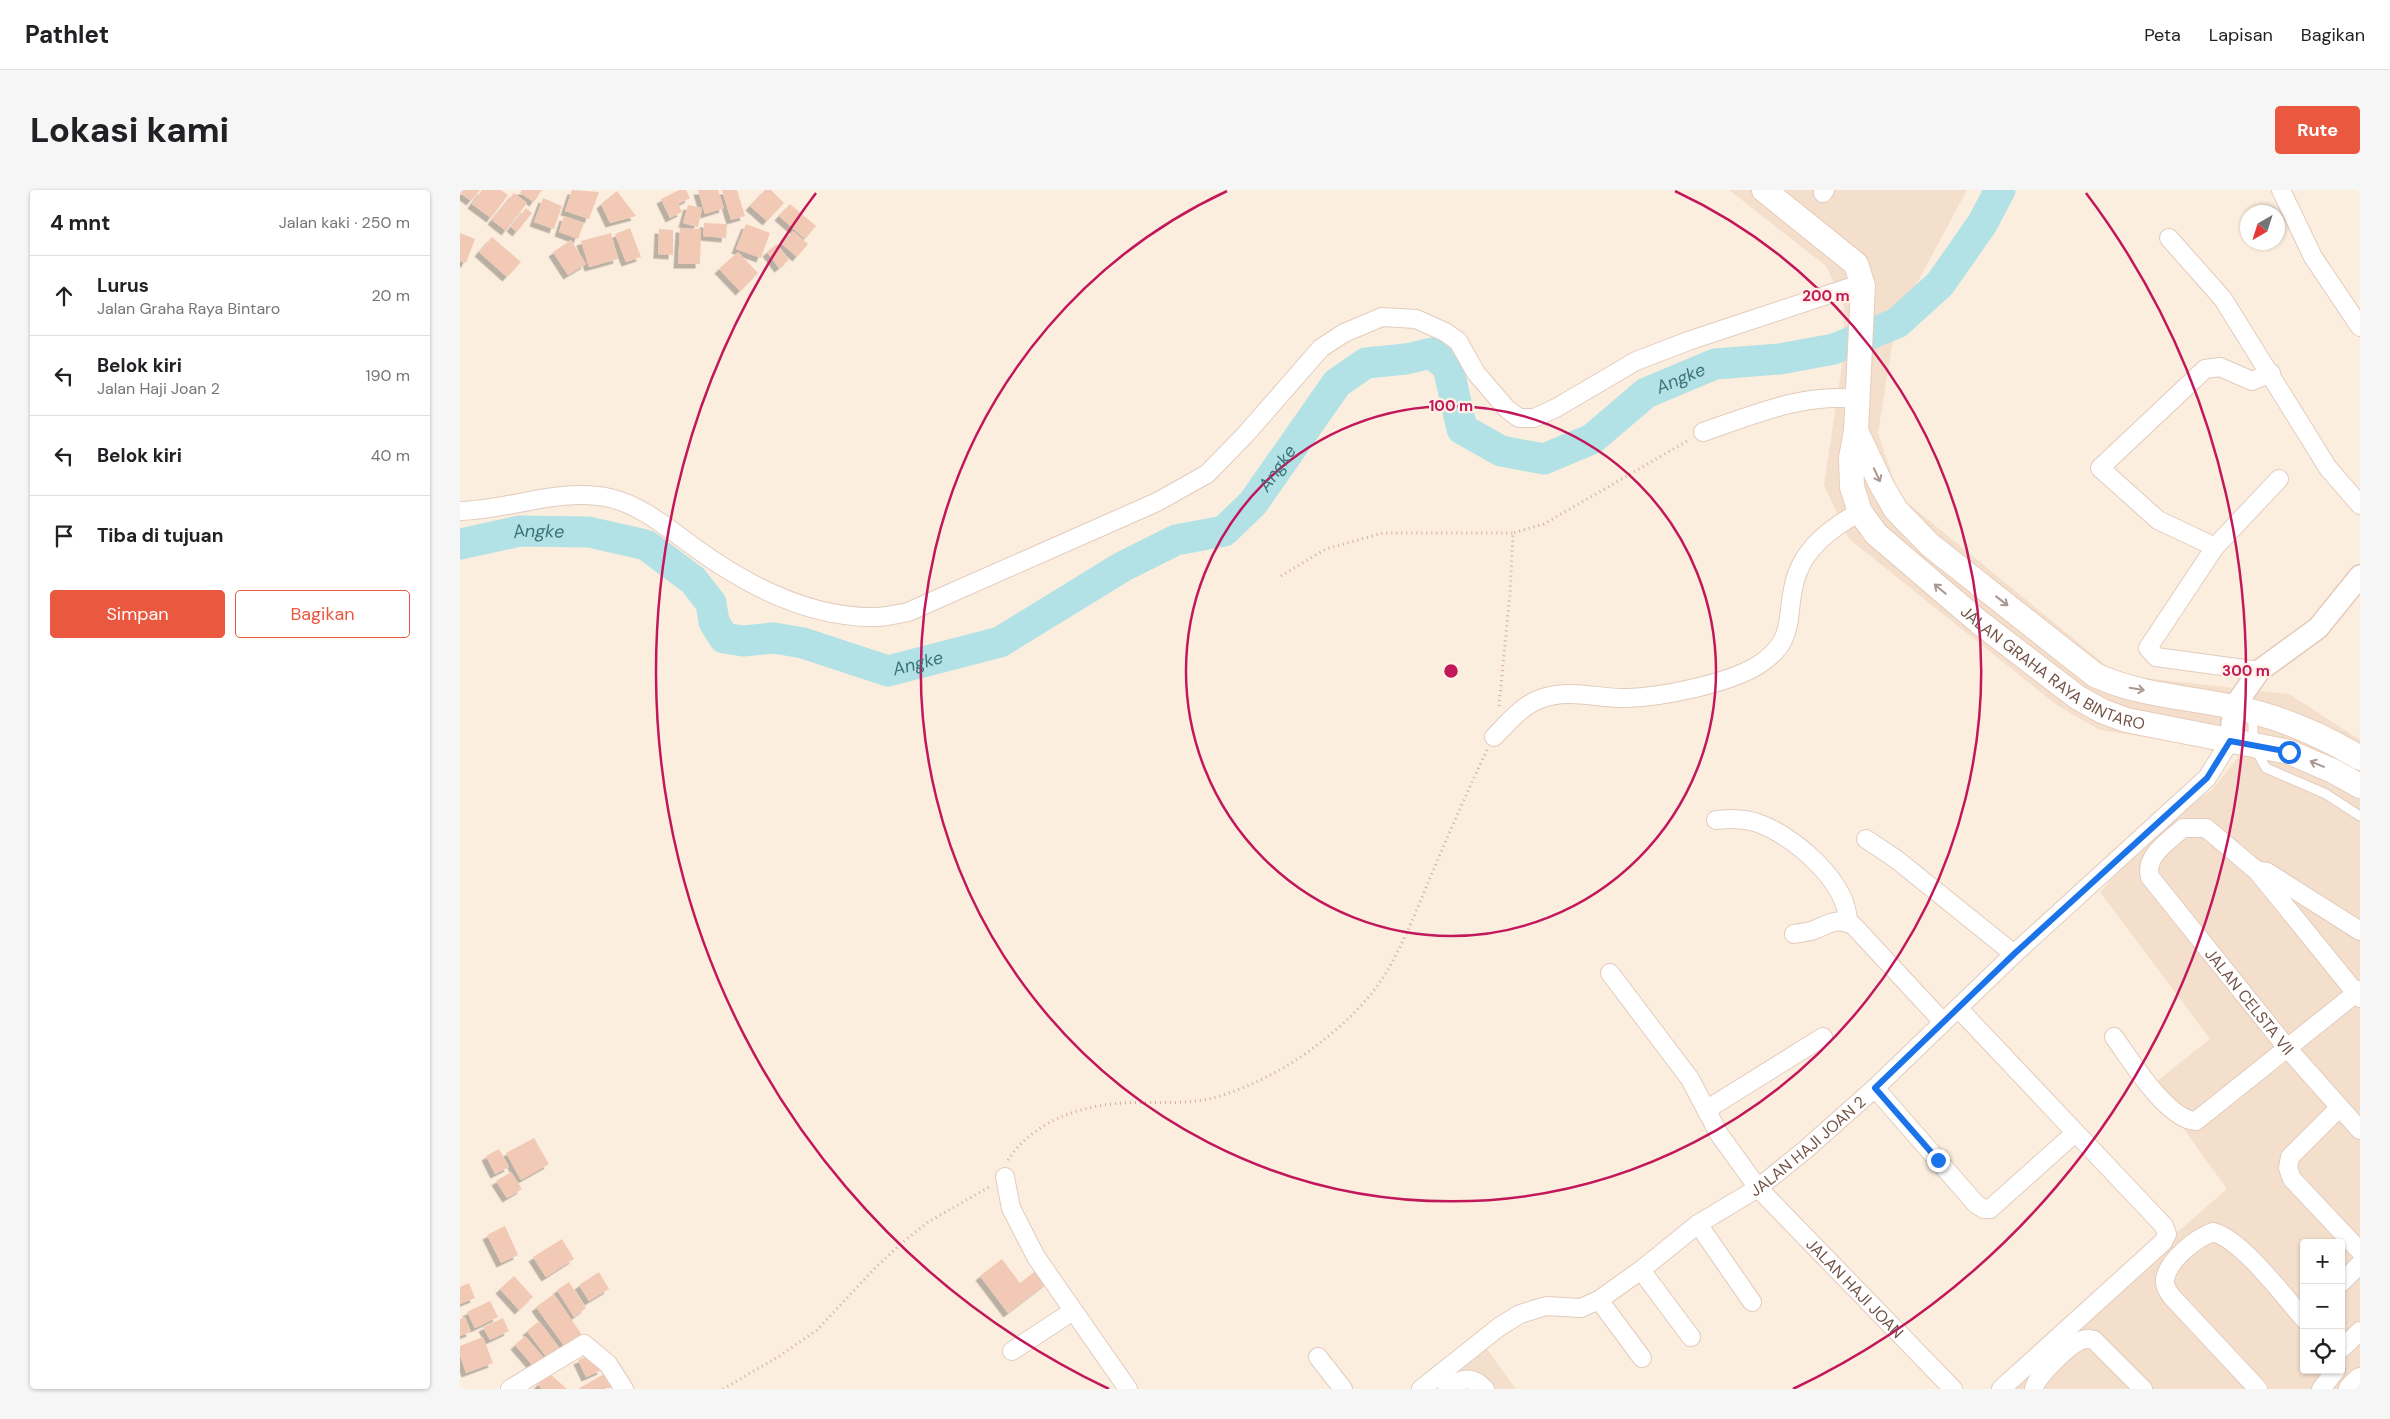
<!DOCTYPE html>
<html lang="id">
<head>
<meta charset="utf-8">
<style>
  :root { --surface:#fff; --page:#f6f6f6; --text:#202124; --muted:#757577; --line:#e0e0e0; --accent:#ea583f }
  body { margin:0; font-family:"DM Sans",sans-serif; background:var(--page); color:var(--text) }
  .controls { position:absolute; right:15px; bottom:15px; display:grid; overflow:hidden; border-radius:5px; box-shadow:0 1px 4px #0004 }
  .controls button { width:45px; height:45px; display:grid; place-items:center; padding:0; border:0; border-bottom:1px solid var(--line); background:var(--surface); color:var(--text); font:25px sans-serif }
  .compass { position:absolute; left:1780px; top:15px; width:45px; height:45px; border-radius:50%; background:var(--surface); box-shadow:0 1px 4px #0004; rotate:219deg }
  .stop { position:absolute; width:15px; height:15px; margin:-11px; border:4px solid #1a73e8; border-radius:50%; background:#fff }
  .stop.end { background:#1a73e8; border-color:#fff; box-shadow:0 1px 5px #0008 }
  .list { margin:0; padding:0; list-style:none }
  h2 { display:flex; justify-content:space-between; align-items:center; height:65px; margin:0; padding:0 20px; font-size:21px }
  h2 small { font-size:16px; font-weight:400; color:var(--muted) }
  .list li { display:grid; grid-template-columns:32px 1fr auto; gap:15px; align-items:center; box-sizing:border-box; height:80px; padding:0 20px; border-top:1px solid var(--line) }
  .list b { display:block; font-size:19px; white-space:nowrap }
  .list p { margin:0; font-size:16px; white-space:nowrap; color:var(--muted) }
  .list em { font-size:16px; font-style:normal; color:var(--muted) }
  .actions { display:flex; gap:10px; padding:15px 20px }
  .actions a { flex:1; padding:11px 0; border:1px solid var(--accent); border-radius:5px; text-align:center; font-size:18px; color:var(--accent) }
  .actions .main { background:var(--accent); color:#fff }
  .icon { flex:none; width:28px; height:28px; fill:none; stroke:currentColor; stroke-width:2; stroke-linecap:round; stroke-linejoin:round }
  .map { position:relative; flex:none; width:1900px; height:1199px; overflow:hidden; border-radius:5px }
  header { display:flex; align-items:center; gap:30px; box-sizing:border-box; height:70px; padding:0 25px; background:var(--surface); border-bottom:1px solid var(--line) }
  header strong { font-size:24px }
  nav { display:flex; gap:28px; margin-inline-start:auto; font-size:18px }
  .intro { display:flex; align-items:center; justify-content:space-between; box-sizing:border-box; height:120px; padding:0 30px }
  h1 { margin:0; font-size:35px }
  .button { padding:12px 22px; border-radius:5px; background:var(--accent); color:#fff; font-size:18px; font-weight:700 }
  main { display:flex; gap:30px; padding:0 30px }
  aside { flex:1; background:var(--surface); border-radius:5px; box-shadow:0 1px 4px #0004 }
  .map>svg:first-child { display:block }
  .residential { fill:#f4dfcc; fill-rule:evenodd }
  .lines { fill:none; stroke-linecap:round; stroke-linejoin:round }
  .river { stroke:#b3e2e6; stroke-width:31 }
  .building { fill:#f2c9b5; filter:url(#shadow) }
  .service-casing { stroke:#e2cbbd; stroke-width:11 }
  .minor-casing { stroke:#e2cbbd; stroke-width:20 }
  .tertiary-casing { stroke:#e2cbbd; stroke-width:24 }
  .secondary-casing { stroke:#e7ccba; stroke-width:26 }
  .path { stroke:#d6ac99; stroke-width:3; stroke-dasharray:1 4; stroke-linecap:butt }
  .service { stroke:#fff; stroke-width:9 }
  .minor { stroke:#fff; stroke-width:18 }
  .tertiary { stroke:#fff; stroke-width:21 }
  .secondary { stroke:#fff; stroke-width:24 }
  .oneway { stroke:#aa9790 }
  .route { stroke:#1a73e8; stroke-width:6 }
  .ring { fill:none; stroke:#c2185b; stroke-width:2.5 }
  .labels { text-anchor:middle; stroke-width:4.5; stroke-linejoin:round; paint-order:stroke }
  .street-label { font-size:16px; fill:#725246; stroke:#fff2e4 }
  .water-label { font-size:18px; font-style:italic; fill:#3a7379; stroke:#fff2e4 }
  .centre { fill:#c2185b; stroke:#fff2e4; stroke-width:2.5 }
  .ring-label { font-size:15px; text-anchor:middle; font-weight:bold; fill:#c2185b; stroke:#fff2e4; stroke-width:4.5; stroke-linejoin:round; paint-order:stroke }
</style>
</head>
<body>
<header>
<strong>Pathlet</strong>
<nav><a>Peta</a><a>Lapisan</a><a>Bagikan</a></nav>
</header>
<div class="intro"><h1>Lokasi kami</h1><a class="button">Rute</a></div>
<main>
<aside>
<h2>4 mnt<small>Jalan kaki · 250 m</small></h2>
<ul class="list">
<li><svg class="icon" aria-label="ahead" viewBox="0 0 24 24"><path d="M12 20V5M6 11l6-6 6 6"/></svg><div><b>Lurus</b><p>Jalan Graha Raya Bintaro</p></div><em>20 m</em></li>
<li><svg class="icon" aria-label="left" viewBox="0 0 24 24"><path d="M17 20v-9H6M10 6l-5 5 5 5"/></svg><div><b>Belok kiri</b><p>Jalan Haji Joan 2</p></div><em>190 m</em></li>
<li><svg class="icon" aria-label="left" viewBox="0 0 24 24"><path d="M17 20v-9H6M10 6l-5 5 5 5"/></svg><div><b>Belok kiri</b></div><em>40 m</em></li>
<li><svg class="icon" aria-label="arrive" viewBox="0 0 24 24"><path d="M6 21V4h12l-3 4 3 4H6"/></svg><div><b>Tiba di tujuan</b></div></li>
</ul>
<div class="actions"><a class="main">Simpan</a><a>Bagikan</a></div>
</aside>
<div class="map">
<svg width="1900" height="1199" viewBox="0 0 1900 1199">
  <defs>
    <filter id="shadow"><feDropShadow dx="-4.5" dy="4.5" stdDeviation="0" flood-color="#0004"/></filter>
  </defs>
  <rect width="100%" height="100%" fill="#fceede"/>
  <!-- residential -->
  <g class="residential">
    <path d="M1269,0H1507L1447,112L1434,143L1418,243L1439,306L1658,485L1829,504L1900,550V1199H1537L1767,999L1692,895L1750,849L1640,702L1704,633L1752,600L1782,562L1640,540L1598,516L1389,349L1364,295L1384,161V116L1366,76ZM1844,1053H1881V1180H1844Z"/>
    <path d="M1026,1158L1056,1199H977Z"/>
  </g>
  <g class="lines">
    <!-- river -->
    <path class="river" id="s1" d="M0,354L60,341L129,342L186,355L233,390L251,413L254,432L264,448L283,451L314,448L343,453L428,481L540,452L662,377L716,350L764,341L793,313L877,193L906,173L946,169L972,163L988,177L1002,239L1041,261L1084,269L1132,249L1186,203L1255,174L1320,169L1374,159L1437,133L1480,94L1522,34L1540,0"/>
  </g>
  <!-- building -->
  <g class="building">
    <path d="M2,0H20L11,11L0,3Z"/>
    <path d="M22,0H41L48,5L31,28L12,14Z"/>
    <path d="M62,0H82L74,12L60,3Z"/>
    <path d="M112,0L139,2L129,29L105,21Z"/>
    <path d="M219,0H226L230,8L218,14L222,22L210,28L201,9Z"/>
    <path d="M238,0H258L264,18L245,24Z"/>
    <path d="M262,0H277L285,26L271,30Z"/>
    <path d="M305,0H311L324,13L307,31L290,16Z"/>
    <path d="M157,1L176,26L150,33L141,14Z"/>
    <path d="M54,3L67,13L46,41L32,30Z"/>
    <path d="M83,8L102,16L94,39L74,32Z"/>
    <path d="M330,14L356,36L345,49L319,26Z"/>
    <path d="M228,15L242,18L238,37L223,33Z"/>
    <path d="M66,18L72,23L57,42L51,37Z"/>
    <path d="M104,26L124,33L118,49L99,42Z"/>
    <path d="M244,33L267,34L266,48L243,46Z"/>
    <path d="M286,34L310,43L301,68L276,59Z"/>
    <path d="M170,38L181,67L166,72L155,44Z"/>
    <path d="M220,38L241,39L240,74H218Z"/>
    <path d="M199,39L213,40V65L198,64Z"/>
    <path d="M333,41L348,54L337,67L322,54Z"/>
    <path d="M0,43L15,49L6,73L0,71Z"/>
    <path d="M151,43L158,69L129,77L121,51Z"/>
    <path d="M32,47L61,72L47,87L19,62Z"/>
    <path d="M111,50L126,74L108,85L93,62Z"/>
    <path d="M317,54L329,70L319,78L307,62Z"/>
    <path d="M278,62L298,83L280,101L259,79Z"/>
    <path d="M74,948L89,974L61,990L46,963Z"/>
    <path d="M39,959L49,977L35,984L26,966Z"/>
    <path d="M51,982L62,999L47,1008L36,991Z"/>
    <path d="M45,1036L58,1065L41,1073L27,1045Z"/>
    <path d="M102,1049L114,1069L86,1087L73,1067Z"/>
    <path d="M542,1069L560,1093L578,1079L588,1092L548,1123L520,1086Z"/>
    <path d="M139,1082L149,1099L129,1111L119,1095Z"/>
    <path d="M54,1086L73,1107L59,1120L40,1099Z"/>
    <path d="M109,1092L126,1118L114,1127L97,1100Z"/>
    <path d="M9,1093L15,1108L0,1114V1097Z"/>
    <path d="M94,1104L122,1145L105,1157L76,1117Z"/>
    <path d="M30,1111L38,1127L15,1138L7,1122Z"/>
    <path d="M5,1127L11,1142L0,1146V1129Z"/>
    <path d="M43,1128L49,1141L30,1150L23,1137Z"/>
    <path d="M79,1131L101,1160L88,1169L67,1141Z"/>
    <path d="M65,1146L84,1168L74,1177L55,1155Z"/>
    <path d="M23,1147L33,1173L6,1183L0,1165V1156Z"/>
    <path d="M134,1163L142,1180L126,1187L118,1170Z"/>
    <path d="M89,1183L107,1199H82L78,1195Z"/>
    <path d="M144,1184L152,1198L118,1199Z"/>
  </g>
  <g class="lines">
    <!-- service casing -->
    <g class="service-casing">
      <path id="service" d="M1793,523V555L1806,578L1866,604L1900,626"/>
    </g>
    <!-- minor casing -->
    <g class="minor-casing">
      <g id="minor">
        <path d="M1821,0L1853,67L1900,137"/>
        <path d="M1363,3L1365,0"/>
        <path d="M1709,48L1763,109L1868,278L1900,315"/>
        <path d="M1243,242C1293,225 1343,203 1396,209"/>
        <path d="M0,321C50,320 100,297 150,308C181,315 209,339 234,357C286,395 349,428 415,427C426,427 437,424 448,422L697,312L747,284L786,244L861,158L884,143L922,127L956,129L985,142L998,151L1016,183L1047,219L1059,228H1074L1096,218L1176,171L1231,150L1388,98L1403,96"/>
        <path d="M1755,357L1698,330L1640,278L1745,179L1760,177L1792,191L1811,183"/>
        <path d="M1799,481L1696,467L1688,458L1755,357L1819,289"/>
        <path d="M1034,547C1048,533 1061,516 1080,509C1109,498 1138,509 1167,508C1202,507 1265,494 1295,477C1341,450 1323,422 1337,384C1347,355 1374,336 1400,322"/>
        <path d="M1256,630C1270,629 1281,628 1295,632C1332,644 1388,691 1388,733"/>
        <path d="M1406,649L1436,669L1554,764"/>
        <path d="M1800,681L1807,682L1900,741"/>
        <path d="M1334,744C1340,743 1348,742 1354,740C1369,734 1377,727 1393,735L1483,832"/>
        <path id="s2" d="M1150,783L1230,889L1259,944L1298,998L1493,1199"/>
        <path id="s3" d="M1900,808L1797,681L1746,638H1723C1709,651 1684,666 1690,687L1828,859L1900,940"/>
        <path d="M1498,818L1704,1036L1707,1044L1703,1052L1541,1199"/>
        <path d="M1654,847C1670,869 1707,930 1736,931L1900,800"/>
        <path d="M1415,898L1516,1014L1524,1019H1530L1615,943"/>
        <path d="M1878,919L1830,967L1828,978L1832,989L1900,1061"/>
        <path d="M1246,920L1363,847"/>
        <path d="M545,987L551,1018L576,1067L668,1199"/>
        <path d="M1238,1034L1292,1112"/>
        <path d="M1181,1080L1231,1147"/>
        <path d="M1881,1093L1900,1074"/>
        <path d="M1139,1110L1182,1168"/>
        <path d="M1881,1159L1900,1141"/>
        <path d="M552,1161L613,1121"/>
        <path d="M858,1167L883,1199"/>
        <path d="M50,1199L124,1154L148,1174L164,1199"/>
        <path id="s4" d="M961,1199L1039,1137L1060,1124L1086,1116L1121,1118L1139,1110L1181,1080L1238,1034L1298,998L1345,960L1415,898L1554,764L1747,588L1770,551"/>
        <path d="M987,1199C1000,1188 1012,1185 1025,1199"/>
        <path d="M1574,1199C1575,1187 1610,1154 1622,1150C1627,1148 1630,1149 1634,1150L1683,1199"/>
        <path d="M1798,1199L1712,1107C1708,1102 1704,1096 1705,1089C1709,1069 1735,1049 1753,1042C1781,1049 1823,1105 1844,1129"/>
        <path d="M1861,1199L1876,1180"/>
      </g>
    </g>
    <!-- tertiary casing -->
    <g class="tertiary-casing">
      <path id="tertiary" d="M1770,551L1774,517L1799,481L1858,438L1900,386"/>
    </g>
    <!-- secondary casing -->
    <g class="secondary-casing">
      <g id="secondary">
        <path id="s5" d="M1304,0L1396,74L1403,96L1396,241L1391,268L1392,297L1400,322L1416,344L1519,432L1617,507L1642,521L1666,530L1829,562L1873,581L1900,596"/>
        <path d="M1396,241L1422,296L1436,320L1470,355L1635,485C1678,505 1727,507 1773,517C1817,526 1862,545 1900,568"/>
        <path d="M1891,1199L1900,1190"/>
      </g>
    </g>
    <!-- path -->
    <g class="path">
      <path d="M821,386L866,359L923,343H1053"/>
      <path d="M1039,516L1050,403L1053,343L1084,334L1229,250"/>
      <path d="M548,970C573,932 618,916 662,913C691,911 720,915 749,909C788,899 828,878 860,853C885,833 911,809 927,781C943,754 955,724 967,695C986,650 1006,604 1027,560"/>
      <path d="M263,1199L318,1167L357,1140L415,1078L443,1052L468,1032L531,996"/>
    </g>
    <!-- service -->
    <use href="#service" class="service"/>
    <!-- minor -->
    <use href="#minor" class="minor"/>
    <!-- tertiary -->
    <use href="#tertiary" class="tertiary"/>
    <!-- secondary -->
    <use href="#secondary" class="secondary"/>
  </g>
  <!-- one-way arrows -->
  <defs><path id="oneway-shaft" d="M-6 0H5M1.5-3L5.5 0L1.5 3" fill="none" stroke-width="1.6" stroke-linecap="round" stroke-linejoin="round" transform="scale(1.25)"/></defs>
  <g class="oneway">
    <use href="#oneway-shaft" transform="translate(1417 285) rotate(65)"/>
    <use href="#oneway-shaft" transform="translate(1480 399) rotate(-140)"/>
    <use href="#oneway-shaft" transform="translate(1542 411) rotate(38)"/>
    <use href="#oneway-shaft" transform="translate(1677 499) rotate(10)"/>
    <use href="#oneway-shaft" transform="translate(1857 574) rotate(-157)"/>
  </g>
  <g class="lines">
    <!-- route -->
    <path class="route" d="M1478,970L1415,898L1554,764L1747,588L1770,551L1829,562"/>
  </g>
  <!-- distance rings -->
  <g class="ring">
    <circle cx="991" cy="481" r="265"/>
    <path d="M1215 1A530 530 0 1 1 767 1"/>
    <path d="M649 1199A795 795 0 0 1 356 3M1626 3A795 795 0 0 1 1333 1199"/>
  </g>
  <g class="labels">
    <!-- street labels -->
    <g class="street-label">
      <text dy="6" stroke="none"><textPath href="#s5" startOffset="620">JALAN GRAHA RAYA BINTARO</textPath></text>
      <text dy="6" stroke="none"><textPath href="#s3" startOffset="475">JALAN CELSTA VII</textPath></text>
      <text dy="6" stroke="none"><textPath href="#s4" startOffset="466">JALAN HAJI JOAN 2</textPath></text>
      <text dy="6" stroke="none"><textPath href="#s2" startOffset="401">JALAN HAJI JOAN</textPath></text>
    </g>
    <!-- water labels -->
    <g class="water-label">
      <text dy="6" stroke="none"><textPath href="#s1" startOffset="1475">Angke</textPath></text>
      <text dy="6" stroke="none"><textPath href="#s1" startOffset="935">Angke</textPath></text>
      <text dy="6" stroke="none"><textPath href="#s1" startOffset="80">Angke</textPath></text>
      <text dy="6" stroke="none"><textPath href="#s1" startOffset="515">Angke</textPath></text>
    </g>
  </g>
  <circle cx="991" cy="481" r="8" class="centre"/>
  <g class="ring-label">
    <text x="1366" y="111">200 m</text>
    <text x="991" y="221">100 m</text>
    <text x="1786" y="486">300 m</text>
  </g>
</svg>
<div class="controls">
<button>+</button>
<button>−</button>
<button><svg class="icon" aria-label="locate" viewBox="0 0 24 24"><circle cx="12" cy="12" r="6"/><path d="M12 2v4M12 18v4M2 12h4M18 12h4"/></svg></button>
</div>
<svg class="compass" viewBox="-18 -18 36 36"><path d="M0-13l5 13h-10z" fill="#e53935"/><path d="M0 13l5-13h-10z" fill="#757577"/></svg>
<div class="stop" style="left:1829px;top:562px"></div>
<div class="stop end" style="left:1478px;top:970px"></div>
</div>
</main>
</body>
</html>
